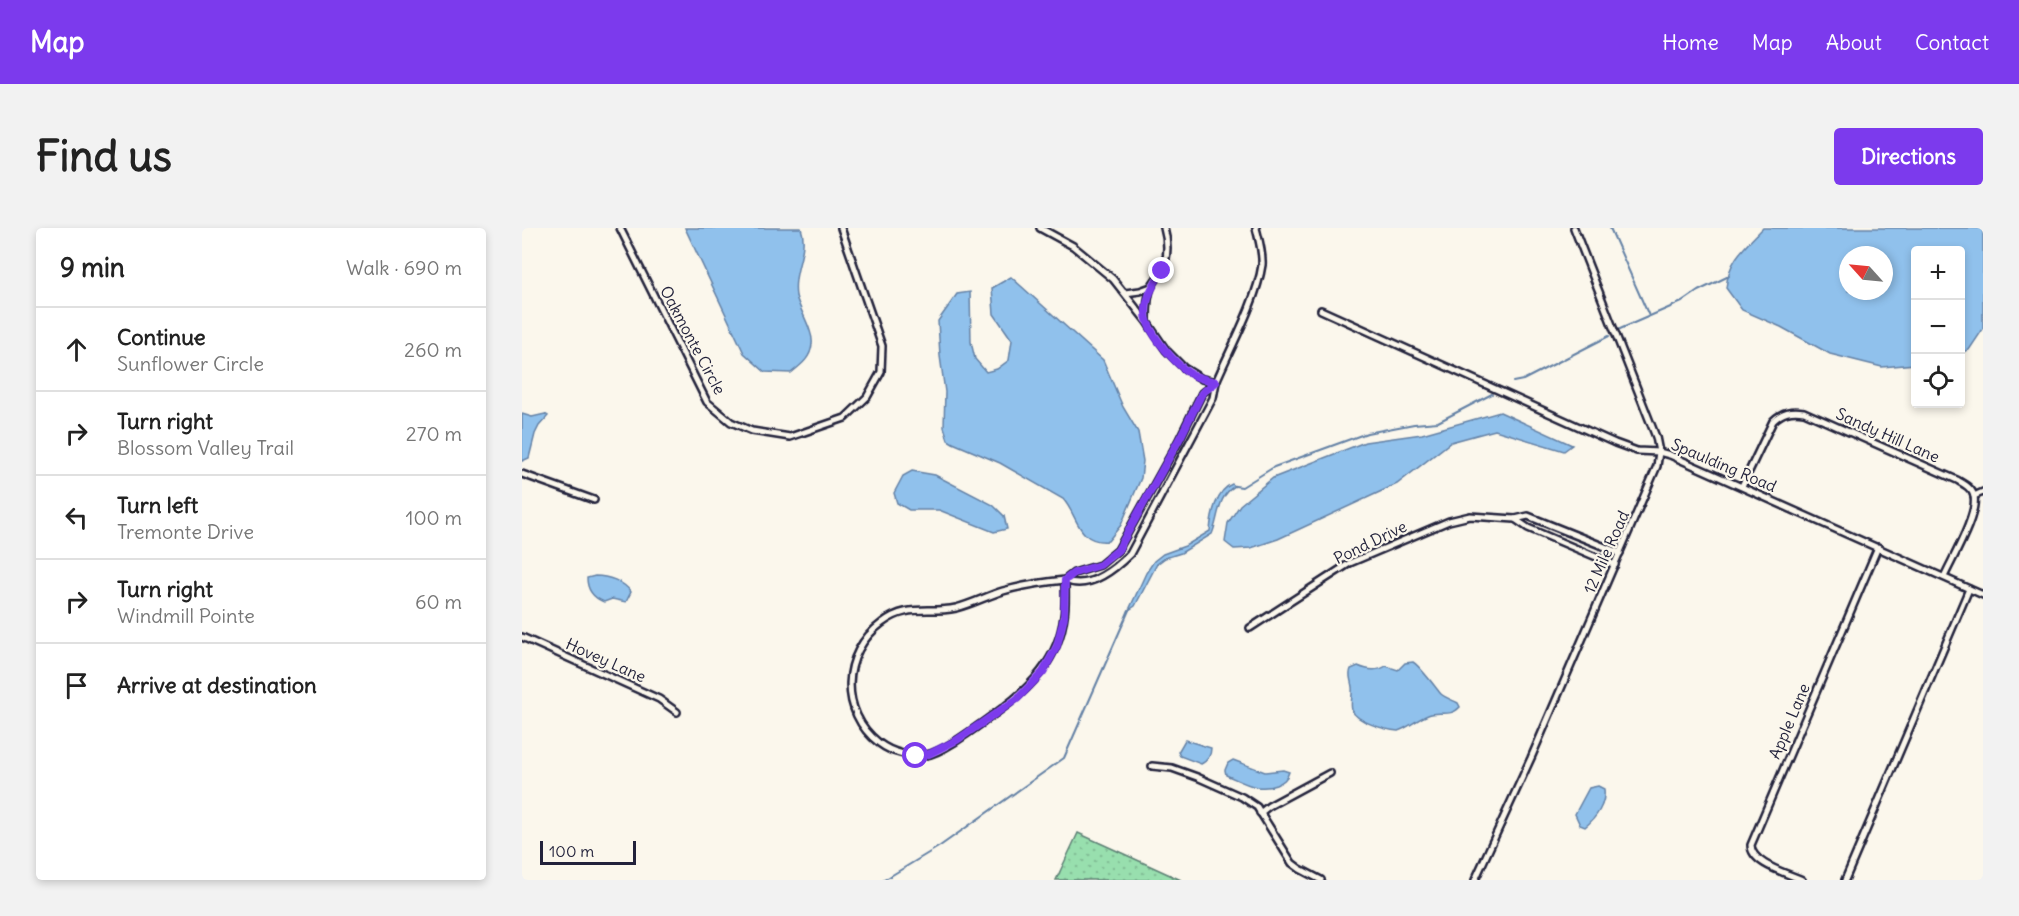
<!DOCTYPE html>
<html lang="en">
<head>
<meta charset="utf-8">
<style>
  :root { --surface:#fff; --page:#f2f2f2; --text:#222; --muted:#767676; --line:#e0e0e0; --accent:#7c3aed }
  body { margin:0; font-family:Delius,sans-serif; background:var(--page); color:var(--text) }
  .controls { position:absolute; right:18px; top:18px; display:grid; overflow:hidden; border-radius:6px; box-shadow:0 3px 9px #0003 }
  .controls button { width:54px; height:54px; display:grid; place-items:center; padding:0; border:0; border-bottom:2px solid var(--line); background:var(--surface); color:var(--text); font:30px sans-serif }
  .compass { position:absolute; left:1317px; top:18px; width:54px; height:54px; border-radius:50%; background:var(--surface); box-shadow:0 3px 9px #0003; rotate:297deg }
  .scale { position:absolute; left:18px; bottom:15px; width:96px; box-sizing:border-box; padding-left:6px; border:3px solid #22223b; border-top:0; font-size:16px; line-height:21px; white-space:nowrap; color:#22223b; -webkit-text-stroke:4px #fbf7ec; paint-order:stroke }
  .stop { position:absolute; width:18px; height:18px; margin:-14px; border:4px solid #7c3aed; border-radius:50%; background:#fff }
  .stop.end { background:#7c3aed; border-color:#fff; box-shadow:0 2px 6px #0008 }
  .list { margin:0; padding:0; list-style:none }
  h2 { display:flex; justify-content:space-between; align-items:center; height:78px; margin:0; padding:0 24px; font-size:26px }
  h2 small { font-size:20px; font-weight:400; color:var(--muted) }
  .list li { display:grid; grid-template-columns:39px 1fr auto; gap:18px; align-items:center; box-sizing:border-box; height:84px; padding:0 24px; border-top:2px solid var(--line) }
  .list b { display:block; font-size:22px; white-space:nowrap }
  .list p { margin:0; font-size:20px; white-space:nowrap; color:var(--muted) }
  .list em { font-size:20px; font-style:normal; color:var(--muted) }
  .icon { flex:none; width:33px; height:33px; fill:none; stroke:currentColor; stroke-width:2; stroke-linecap:round; stroke-linejoin:round }
  .map { position:relative; flex:none; width:1461px; height:652px; overflow:hidden; border-radius:6px }
  header { display:flex; align-items:center; gap:36px; box-sizing:border-box; height:84px; padding:0 30px; background:var(--accent); color:#fff }
  header strong { font-size:28px }
  nav { display:flex; gap:33px; margin-inline-start:auto; font-size:21px }
  .intro { display:flex; align-items:center; justify-content:space-between; box-sizing:border-box; height:144px; padding:0 36px }
  h1 { margin:0; font-size:42px }
  .button { padding:15px 27px; border-radius:6px; background:var(--accent); color:#fff; font-size:21px; font-weight:700 }
  main { display:flex; gap:36px; padding:0 36px }
  aside { flex:1; background:var(--surface); border-radius:6px; box-shadow:0 3px 9px #0003 }
  .map>svg:first-child { display:block }
  .grass { fill:url(#grass-dots); stroke:#5d8074; stroke-width:1.5 }
  .water { fill:#90c1ec; stroke:#6481a5; stroke-width:1.5; fill-rule:evenodd }
  .lines { fill:none; stroke-linecap:round; stroke-linejoin:round }
  .stream { stroke:#6481a5; stroke-width:2 }
  .street-casing { stroke:#22223b; stroke-width:10 }
  .street { stroke:#fbf7ec; stroke-width:5 }
  .route { stroke:#7c3aed; stroke-width:8 }
  .labels { text-anchor:middle; stroke-width:4.5; stroke-linejoin:round; paint-order:stroke }
  .street-label { font-size:16px; fill:#22223b; stroke:#fbf7ec }
</style>
</head>
<body>
<header>
<strong>Map</strong>
<nav><a>Home</a><a>Map</a><a>About</a><a>Contact</a></nav>
</header>
<div class="intro"><h1>Find us</h1><a class="button">Directions</a></div>
<main>
<aside>
<h2>9 min<small>Walk · 690 m</small></h2>
<ul class="list">
<li><svg class="icon" aria-label="ahead" viewBox="0 0 24 24"><path d="M12 20V5M6 11l6-6 6 6"/></svg><div><b>Continue</b><p>Sunflower Circle</p></div><em>260 m</em></li>
<li><svg class="icon" aria-label="right" viewBox="0 0 24 24"><path d="M7 20v-9h11M14 6l5 5-5 5"/></svg><div><b>Turn right</b><p>Blossom Valley Trail</p></div><em>270 m</em></li>
<li><svg class="icon" aria-label="left" viewBox="0 0 24 24"><path d="M17 20v-9H6M10 6l-5 5 5 5"/></svg><div><b>Turn left</b><p>Tremonte Drive</p></div><em>100 m</em></li>
<li><svg class="icon" aria-label="right" viewBox="0 0 24 24"><path d="M7 20v-9h11M14 6l5 5-5 5"/></svg><div><b>Turn right</b><p>Windmill Pointe</p></div><em>60 m</em></li>
<li><svg class="icon" aria-label="arrive" viewBox="0 0 24 24"><path d="M6 21V4h12l-3 4 3 4H6"/></svg><div><b>Arrive at destination</b></div></li>
</ul>
</aside>
<div class="map">
<svg width="1461" height="652" viewBox="0 0 1461 652">
  <defs>
    <pattern id="grass-dots" width="8" height="8" patternUnits="userSpaceOnUse" patternTransform="scale(1.5)"><rect width="8" height="8" fill="#98dfae"/><path d="M2 2h.1M6 6h.1" fill="none" stroke="#83bf97" stroke-width="1.8" stroke-linecap="round"/></pattern>
  </defs>
  <rect width="100%" height="100%" fill="#fbf7ec"/>
  <filter id="ink" filterUnits="userSpaceOnUse"><feTurbulence type="fractalNoise" baseFrequency=".0167" numOctaves="2"/><feDisplacementMap in="SourceGraphic" scale="12" xChannelSelector="R" yChannelSelector="G"/><feConvolveMatrix kernelMatrix="1 2 1 2 8 2 1 2 1" color-interpolation-filters="sRGB"/></filter>
  <g filter="url(#ink)">
    <!-- grass -->
    <path class="grass" d="M556,605L659,652H534Z"/>
    <!-- water -->
    <g class="water">
      <path d="M163,0H279C287,22 270,43 274,68C277,81 292,104 290,116C289,130 279,137 269,145L243,144L222,125Z"/>
      <path d="M1241,0H1461V101L1447,122L1439,125L1438,22H1394L1393,136L1360,139L1308,126L1259,99L1220,82L1204,60C1207,31 1222,20 1241,0ZM1326,27H1362V63H1326Z"/>
      <path d="M489,49L581,132L601,179L616,204L621,233L619,250L599,297L586,313C555,316 556,287 541,271L478,235L431,215L426,212L422,199L423,164L418,128L416,93L435,66L448,64L449,114L453,131L464,144L475,141L487,132L490,112L472,86L470,60Z"/>
      <path d="M978,184L1050,217L1042,223L973,202L929,214L875,256L756,311L729,320L712,321L703,314L706,295L718,277L751,250L843,214L900,206Z"/>
      <path d="M0,186L10,189L23,186L26,188L17,198L13,206L7,230L0,233Z"/>
      <path d="M390,243L413,247L471,277L482,288L485,301L472,304L417,282H387L375,275L372,265L381,248Z"/>
      <path d="M710,256L713,258C695,268 697,290 690,306L659,325L643,330L635,336L613,378L607,382L624,345L632,333L641,326L663,318L688,303C689,288 694,262 710,256Z"/>
      <path d="M73,348C86,348 101,353 109,364L104,374L90,371L82,374C72,370 65,362 65,350Z"/>
      <path d="M891,434C897,437 914,460 919,466C923,470 931,472 936,475L938,479C928,490 917,482 906,487C895,491 887,500 876,503C864,502 834,494 830,482C828,475 831,466 830,459C829,451 826,448 829,441L836,438C845,442 855,444 864,438L876,442L883,435Z"/>
      <path d="M663,512L689,520C689,527 685,533 679,536L658,528L656,524Z"/>
      <path d="M711,532L743,544L761,542L767,544C765,551 761,554 754,557C735,564 721,554 704,547L703,542L706,535Z"/>
      <path d="M1076,558L1082,561C1084,576 1074,590 1063,599L1058,597L1053,586L1067,560Z"/>
    </g>
    <g class="lines">
      <!-- stream -->
      <g class="stream">
        <path d="M1088,0L1127,88"/>
        <path d="M1098,101L1160,74L1176,63L1207,48"/>
        <path d="M991,154L1001,152L1087,108"/>
        <path d="M713,258L720,259L752,239L845,205L892,196L916,194L970,166"/>
        <path d="M362,652L418,618L542,530L607,382"/>
      </g>
      <!-- street casing -->
      <g class="street-casing">
        <g id="street">
          <path d="M98,0L185,174L209,194L230,203L268,209L323,190L345,169L359,144L360,118L319,0"/>
          <path d="M518,0L551,18L591,51L625,94L644,122L662,140L680,151L694,154"/>
          <path d="M603,65L618,63L629,59"/>
          <path d="M799,82L1093,215L1115,223L1137,224L1148,227L1461,367"/>
          <path d="M625,92C625,82 625,69 629,59C632,53 637,48 640,43C646,30 646,14 642,0"/>
          <path d="M694,154L680,165L656,214L596,322L578,337L552,345L543,352C567,363 592,342 608,326L691,170L694,154C708,121 735,72 740,37C741,25 737,12 734,0"/>
          <path d="M0,246L72,272"/>
          <path d="M1220,258L1251,193C1260,184 1269,182 1282,184L1435,252C1442,256 1450,260 1452,268C1456,287 1430,331 1422,349"/>
          <path d="M1452,268L1461,264"/>
          <path d="M993,291L1006,300L1093,337"/>
          <path d="M543,352C543,364 544,377 542,388C537,431 508,461 474,485C458,496 423,524 404,527C388,529 370,525 357,515C317,484 319,425 360,395C386,375 406,386 434,380C450,376 465,368 481,363C502,357 522,354 543,352Z"/>
          <path d="M728,400L828,335L927,293L948,288L993,291L1006,288L1098,325"/>
          <path d="M0,409L137,471L155,484"/>
          <path d="M630,538L650,540L675,549L720,569L735,579L770,635L778,641L799,652"/>
          <path d="M738,585L747,578L808,545"/>
          <path d="M953,652L1009,530L1135,238L1137,224L1134,209L1052,0"/>
          <path d="M1280,652C1265,645 1229,636 1229,617L1356,319"/>
          <path d="M1323,652L1447,361"/>
        </g>
      </g>
      <!-- street -->
      <use href="#street" class="street"/>
    </g>
  </g>
  <g class="lines" filter="url(#ink)">
    <!-- route -->
    <path class="route" d="M394,528L407,526L435,512L495,471L521,444L535,418L542,389L543,352L552,345L578,337L596,322L659,208L680,165L694,154C684,152 675,150 667,145C653,135 632,111 626,95C619,77 631,57 640,43"/>
  </g>
  <g class="labels">
    <!-- street labels -->
    <g class="street-label">
      <text transform="translate(171 112) rotate(62)" y="6">Oakmonte Circle</text>
      <text transform="translate(1366 207) rotate(24)" y="6">Sandy Hill Lane</text>
      <text transform="translate(1202 237) rotate(23)" y="6">Spaulding Road</text>
      <text transform="translate(848 314) rotate(-26)" y="6">Pond Drive</text>
      <text transform="translate(1084 324) rotate(-66)" y="6">12 Mile Road</text>
      <text transform="translate(84 432) rotate(24)" y="6">Hovey Lane</text>
      <text transform="translate(1267 493) rotate(-67)" y="6">Apple Lane</text>
    </g>
  </g>
</svg>
<div class="controls">
<button>+</button>
<button>−</button>
<button><svg class="icon" aria-label="locate" viewBox="0 0 24 24"><circle cx="12" cy="12" r="6"/><path d="M12 2v4M12 18v4M2 12h4M18 12h4"/></svg></button>
</div>
<svg class="compass" viewBox="-18 -18 36 36"><path d="M0-13l5 13h-10z" fill="#e53935"/><path d="M0 13l5-13h-10z" fill="#767676"/></svg>
<div class="scale">100 m</div>
<div class="stop" style="left:394px;top:528px"></div>
<div class="stop end" style="left:640px;top:43px"></div>
</div>
</main>
</body>
</html>
